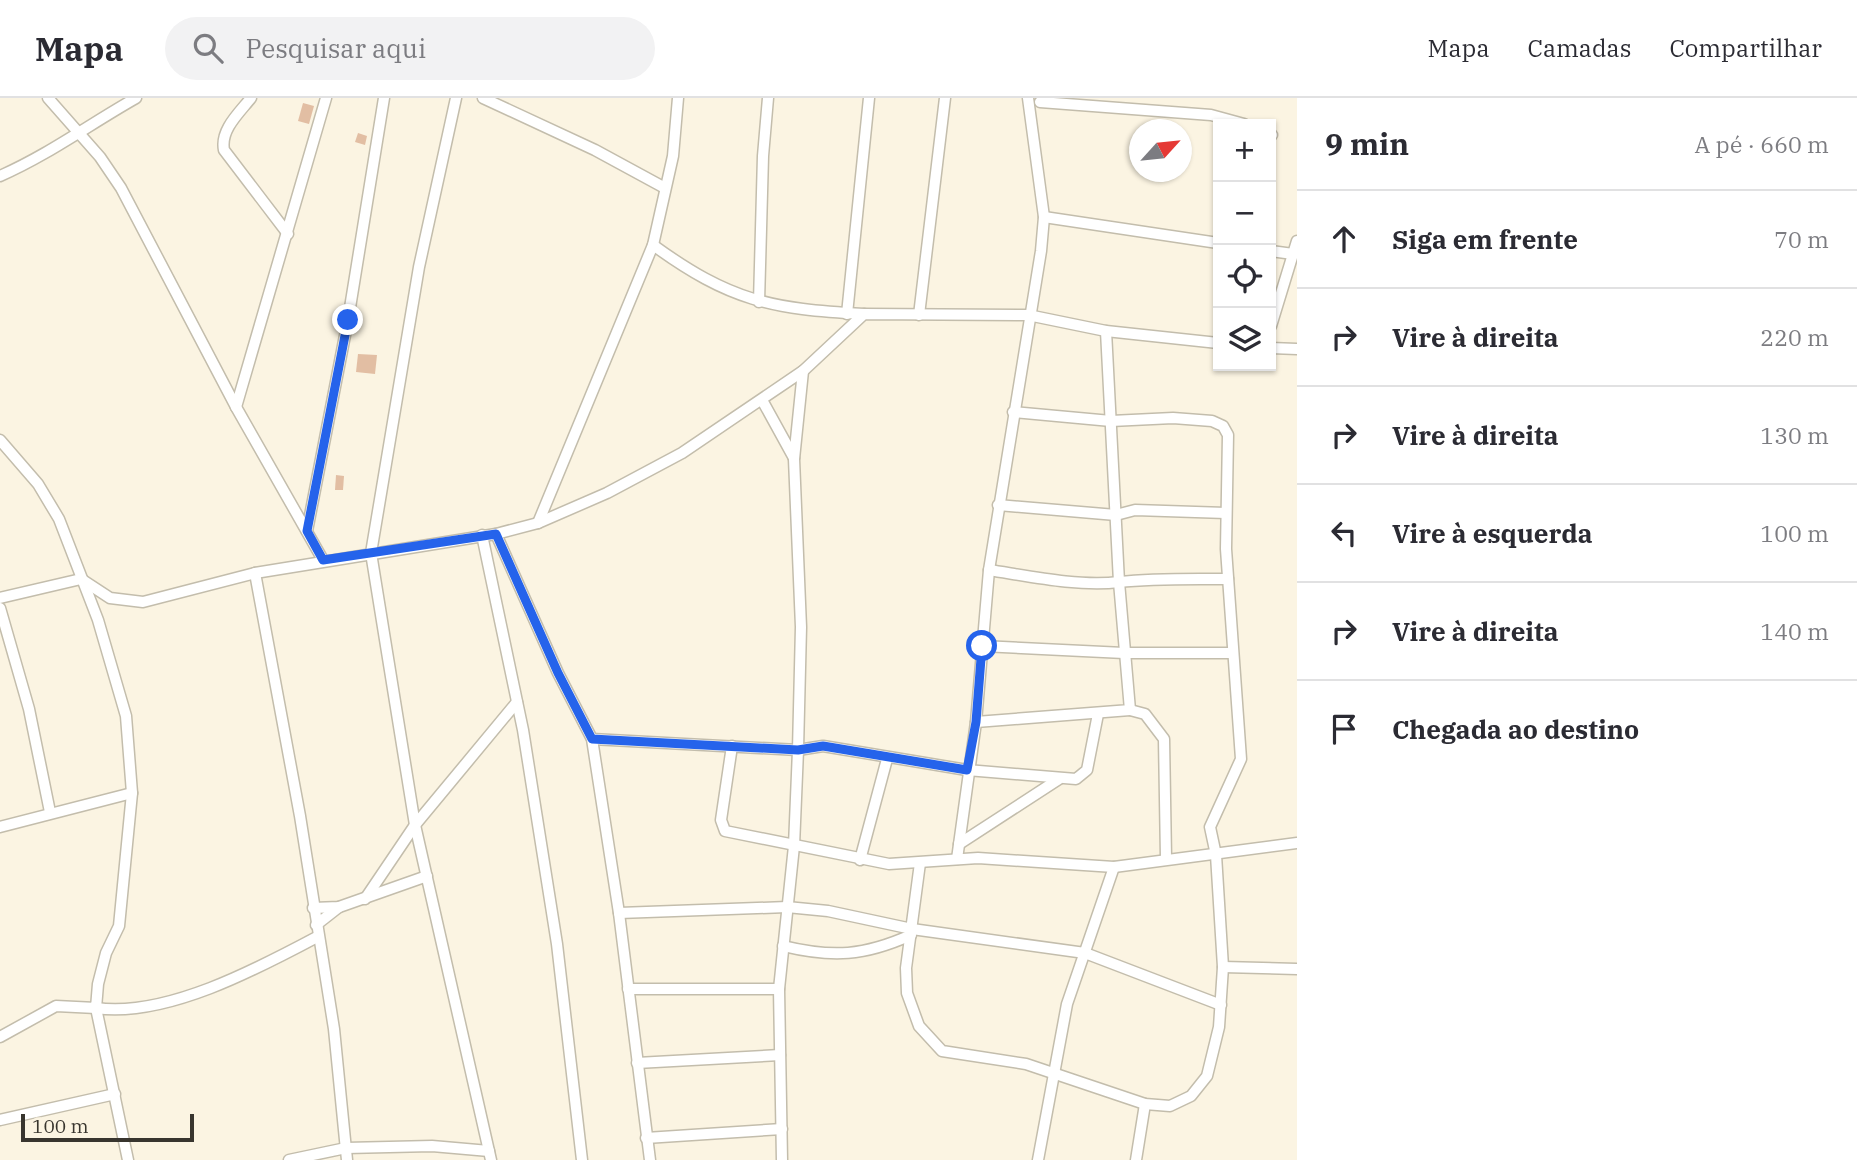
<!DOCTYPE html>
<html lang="pt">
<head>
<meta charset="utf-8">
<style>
  :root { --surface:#fff; --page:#f2f2f3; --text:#2b2b33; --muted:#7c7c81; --line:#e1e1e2 }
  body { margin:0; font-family:"IBM Plex Serif",serif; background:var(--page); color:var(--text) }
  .controls { position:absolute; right:21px; top:21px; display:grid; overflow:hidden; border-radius:0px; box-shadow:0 2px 5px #0004 }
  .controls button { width:63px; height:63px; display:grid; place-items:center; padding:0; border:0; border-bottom:2px solid var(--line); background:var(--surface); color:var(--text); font:35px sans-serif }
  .compass { position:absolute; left:1129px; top:21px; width:63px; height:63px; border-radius:50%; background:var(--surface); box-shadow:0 2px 5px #0004; rotate:63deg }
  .scale { position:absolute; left:21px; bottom:18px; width:173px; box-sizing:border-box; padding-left:7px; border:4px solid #38352e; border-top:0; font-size:19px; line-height:24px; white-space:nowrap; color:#38352e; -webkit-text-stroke:5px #fbf4e2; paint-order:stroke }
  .stop { position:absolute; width:21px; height:21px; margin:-16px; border:5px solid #2563eb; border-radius:50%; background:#fff }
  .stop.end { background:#2563eb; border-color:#fff; box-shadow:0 2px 7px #0008 }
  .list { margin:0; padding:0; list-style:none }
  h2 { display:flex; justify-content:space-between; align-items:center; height:91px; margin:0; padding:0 28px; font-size:30px }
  h2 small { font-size:23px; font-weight:400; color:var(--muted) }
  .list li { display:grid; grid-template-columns:46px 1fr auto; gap:21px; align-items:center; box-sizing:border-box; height:98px; padding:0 28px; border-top:2px solid var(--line) }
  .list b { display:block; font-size:26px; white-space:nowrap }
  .list em { font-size:23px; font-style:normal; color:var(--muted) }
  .icon { flex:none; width:38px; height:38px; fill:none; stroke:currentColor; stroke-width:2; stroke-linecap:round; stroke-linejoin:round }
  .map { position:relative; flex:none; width:1297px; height:1062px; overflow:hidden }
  header { display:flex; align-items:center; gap:42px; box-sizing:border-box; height:98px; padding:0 35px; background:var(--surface); border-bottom:2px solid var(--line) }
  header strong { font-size:33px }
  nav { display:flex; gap:38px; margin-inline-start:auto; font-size:24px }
  .search { width:490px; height:63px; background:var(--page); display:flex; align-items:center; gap:18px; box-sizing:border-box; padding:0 24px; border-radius:38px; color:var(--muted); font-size:26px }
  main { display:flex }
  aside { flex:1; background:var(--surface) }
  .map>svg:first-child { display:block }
  .building { fill:#e2bea3 }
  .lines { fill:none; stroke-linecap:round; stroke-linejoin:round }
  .street-casing { stroke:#c3bdac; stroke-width:13 }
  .street { stroke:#fff; stroke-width:10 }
  .route { stroke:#2563eb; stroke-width:9 }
</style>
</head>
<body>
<header>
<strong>Mapa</strong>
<div class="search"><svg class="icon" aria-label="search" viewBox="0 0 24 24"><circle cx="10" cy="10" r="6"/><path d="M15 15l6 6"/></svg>Pesquisar aqui</div>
<nav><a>Mapa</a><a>Camadas</a><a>Compartilhar</a></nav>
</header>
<main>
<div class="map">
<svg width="1297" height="1062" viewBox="0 0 1297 1062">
  <rect width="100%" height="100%" fill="#fbf4e2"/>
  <!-- building -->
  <g class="building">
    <path d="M303,5L314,8L309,26L298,23Z"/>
    <path d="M358,35L367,38L365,47L355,44Z"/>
    <path d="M358,256L377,257L375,276L356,274Z"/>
    <path d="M336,377L344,378L343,392H335Z"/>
  </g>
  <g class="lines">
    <!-- street casing -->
    <g class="street-casing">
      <g id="street">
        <path d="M48,0L100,59L121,90L236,309L323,462"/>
        <path d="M251,0C239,15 220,32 224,52L288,136"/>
        <path d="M456,0L419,169L371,455L415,727L491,1062"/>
        <path d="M483,0L595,52L665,90"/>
        <path d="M1040,4L1211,17L1244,26"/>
        <path d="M1271,36L1272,37"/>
        <path d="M0,78C48,57 90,26 136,0"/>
        <path d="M1044,119L1218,145"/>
        <path d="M653,147C730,203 771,211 864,216"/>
        <path d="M1271,153L1293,156"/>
        <path d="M759,204L763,58L768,0"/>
        <path d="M847,216L869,0"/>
        <path d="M919,217L945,0"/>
        <path d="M1271,228L1297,143"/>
        <path d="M1271,250L1297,251"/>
        <path d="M762,302L794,360"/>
        <path d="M236,309L326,0"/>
        <path d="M0,342L38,386L59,421L98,522L126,618L132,695L119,828L106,855L98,886L96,910L56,908L0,939"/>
        <path d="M998,407L1116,417L1135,412L1226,415"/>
        <path d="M538,425L653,147L673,58L678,0"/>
        <path d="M307,433L348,222L384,0"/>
        <path d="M496,436L558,575L592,641L619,815L650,1062"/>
        <path d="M482,437L523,632L557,846L582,1062"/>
        <path d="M989,472C1028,478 1079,489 1119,484C1155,480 1191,481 1228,481"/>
        <path d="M255,475L300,718L334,931L347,1062"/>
        <path d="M0,500L81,481L110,500L143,504L255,475L496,436L538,425L607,395L682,355L803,273L864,216L1028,217L1106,233L1218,245"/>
        <path d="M0,510L29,611L50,714"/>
        <path d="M982,548L1124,555H1232"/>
        <path d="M1130,612L1145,616L1164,641L1166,760"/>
        <path d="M976,624L1130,612L1119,484L1106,233"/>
        <path d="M592,641L798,652L823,648L967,672L1076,681L1087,672L1098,616"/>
        <path d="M732,648L721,722L725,733L889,766L978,760L1114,769L1297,745"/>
        <path d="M0,729L132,695"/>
        <path d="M959,746L1059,681"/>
        <path d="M957,761L976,624L989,472L1041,153L1044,119L1028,0"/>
        <path d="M860,762L887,661"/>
        <path d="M920,765L906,870L907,895L919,928L942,953L1026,966L1145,1006L1170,1008L1191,998L1207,978L1219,929L1223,869L1216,757L1210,729L1241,661L1226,451L1228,337L1223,328L1212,323L1173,320L1111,323L1013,314"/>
        <path d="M365,801L415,727L517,604"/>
        <path d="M313,810L339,809L427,778"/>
        <path d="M619,815L787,809L828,813L912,831L1085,855L1221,907"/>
        <path d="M316,827L339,809"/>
        <path d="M783,848C833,860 864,858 911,837"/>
        <path d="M1223,869L1297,871"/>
        <path d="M628,891H779"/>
        <path d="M637,965L780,957"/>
        <path d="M0,1022L115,996"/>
        <path d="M646,1040L782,1031"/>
        <path d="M128,1062L96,910C165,920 257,871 317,839"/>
        <path d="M289,1062L346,1050L432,1048L489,1053"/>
        <path d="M782,1062L779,891L794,748L798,652L801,529L794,361L803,273"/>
        <path d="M1038,1062L1067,906L1114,769"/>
        <path d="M1136,1062L1145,1006"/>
      </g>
    </g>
    <!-- street -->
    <use href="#street" class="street"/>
  </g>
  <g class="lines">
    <!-- route -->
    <path class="route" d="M348,222L307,433L323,462L496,436L558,575L592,641L798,652L823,648L967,672L976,624L982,548"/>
  </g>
</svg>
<div class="controls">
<button>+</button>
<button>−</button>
<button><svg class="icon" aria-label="locate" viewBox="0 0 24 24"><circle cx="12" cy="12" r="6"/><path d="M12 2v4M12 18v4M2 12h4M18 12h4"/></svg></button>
<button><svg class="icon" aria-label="layers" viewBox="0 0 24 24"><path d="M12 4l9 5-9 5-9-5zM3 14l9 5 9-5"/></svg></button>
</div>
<svg class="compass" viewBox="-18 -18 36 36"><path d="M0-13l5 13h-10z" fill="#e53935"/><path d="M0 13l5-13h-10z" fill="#7c7c81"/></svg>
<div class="scale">100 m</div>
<div class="stop" style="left:982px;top:548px"></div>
<div class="stop end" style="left:348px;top:222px"></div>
</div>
<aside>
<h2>9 min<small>A pé · 660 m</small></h2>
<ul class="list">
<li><svg class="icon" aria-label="ahead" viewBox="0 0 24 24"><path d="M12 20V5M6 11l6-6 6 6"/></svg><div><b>Siga em frente</b></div><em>70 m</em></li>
<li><svg class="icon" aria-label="right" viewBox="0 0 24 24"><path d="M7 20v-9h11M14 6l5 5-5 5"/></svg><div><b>Vire à direita</b></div><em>220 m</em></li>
<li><svg class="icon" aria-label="right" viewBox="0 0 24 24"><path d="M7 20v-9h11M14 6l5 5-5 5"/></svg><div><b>Vire à direita</b></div><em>130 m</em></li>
<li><svg class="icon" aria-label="left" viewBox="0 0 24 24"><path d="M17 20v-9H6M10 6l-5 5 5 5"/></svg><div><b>Vire à esquerda</b></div><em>100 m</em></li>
<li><svg class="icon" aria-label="right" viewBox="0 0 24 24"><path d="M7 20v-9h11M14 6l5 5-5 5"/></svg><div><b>Vire à direita</b></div><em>140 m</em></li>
<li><svg class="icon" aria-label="arrive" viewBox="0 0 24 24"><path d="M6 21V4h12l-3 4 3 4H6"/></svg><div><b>Chegada ao destino</b></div></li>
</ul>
</aside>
</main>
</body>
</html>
